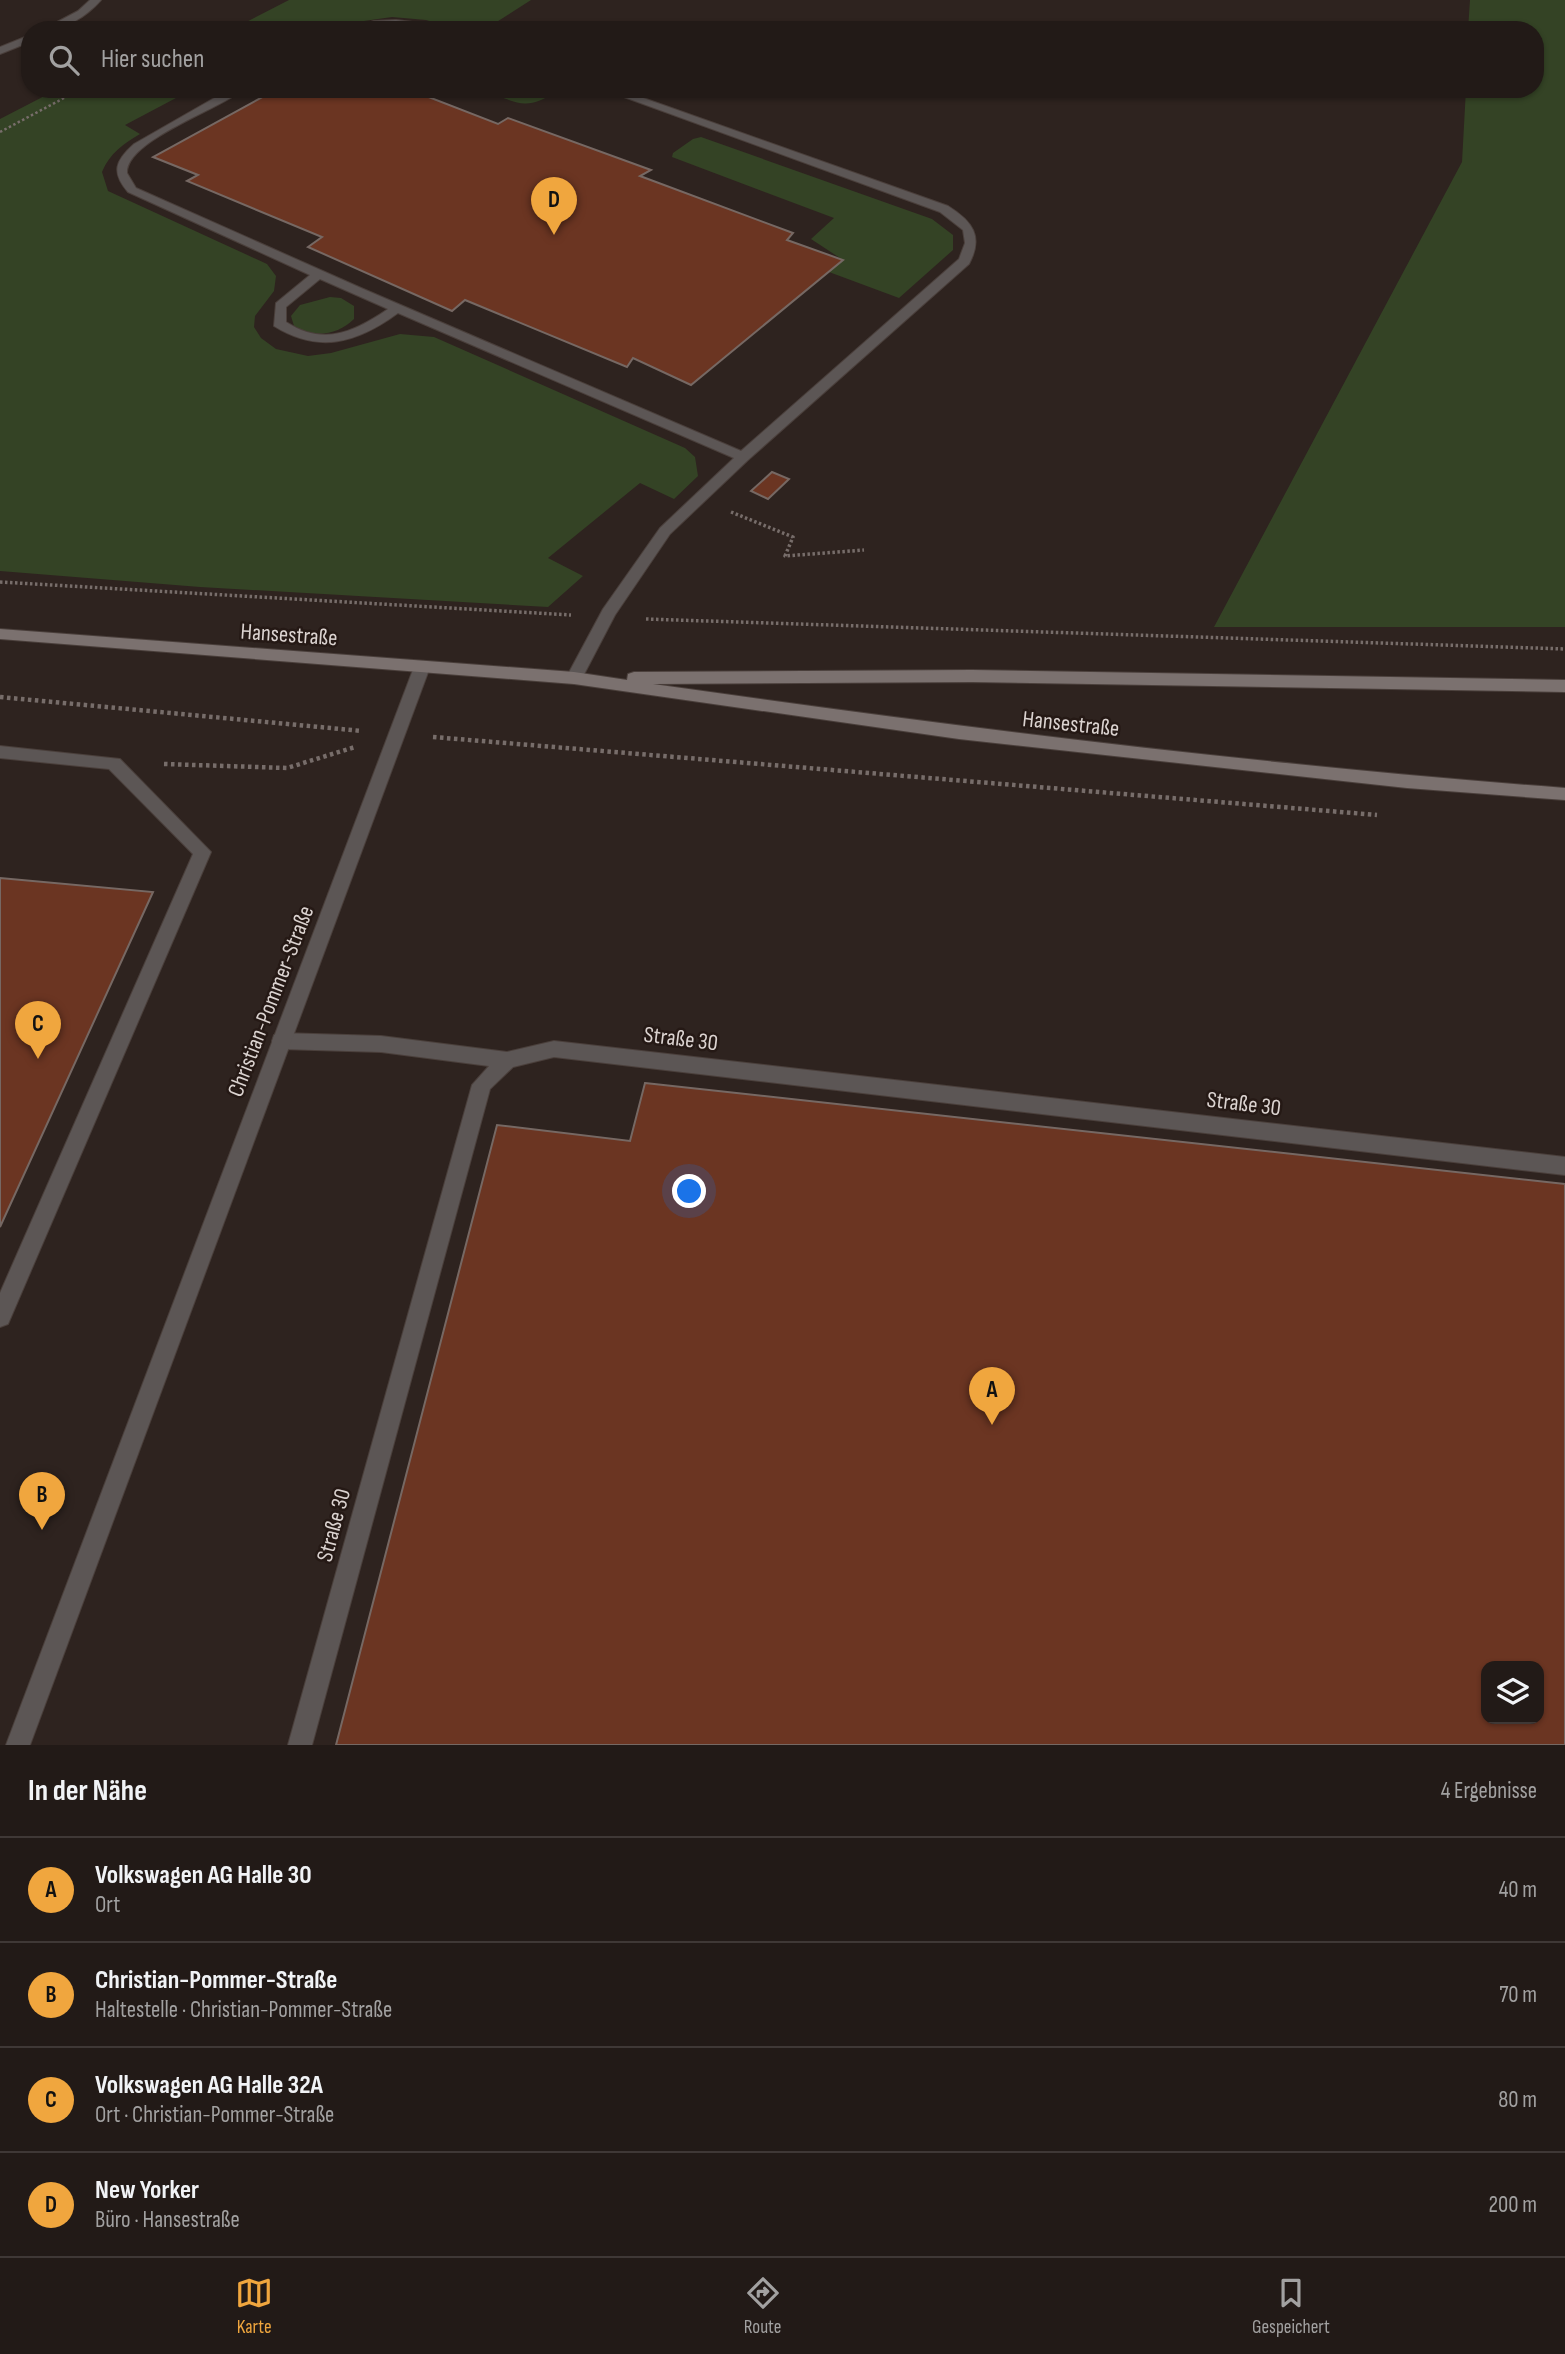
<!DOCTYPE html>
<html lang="de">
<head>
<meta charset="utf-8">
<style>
  :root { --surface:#221a17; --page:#2e2724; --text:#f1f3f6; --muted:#a2a1a1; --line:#3f3836; --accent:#f0a63e }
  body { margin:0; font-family:"Sofia Sans Condensed",sans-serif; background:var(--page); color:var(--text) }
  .controls { position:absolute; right:21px; bottom:21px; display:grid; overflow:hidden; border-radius:14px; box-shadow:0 2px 5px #0004 }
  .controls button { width:63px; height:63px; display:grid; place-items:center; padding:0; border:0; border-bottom:2px solid var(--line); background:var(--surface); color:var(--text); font:35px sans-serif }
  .you { position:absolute; left:690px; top:1192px; width:24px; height:24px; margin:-18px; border:5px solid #fff; border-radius:50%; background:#1a73e8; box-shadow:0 0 0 10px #1a73e833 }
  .badge { display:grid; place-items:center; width:46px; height:46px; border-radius:50%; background:var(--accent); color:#111; font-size:23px; font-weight:700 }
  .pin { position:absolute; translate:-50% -58px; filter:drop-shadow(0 2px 4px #0008) }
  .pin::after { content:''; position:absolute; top:37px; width:24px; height:21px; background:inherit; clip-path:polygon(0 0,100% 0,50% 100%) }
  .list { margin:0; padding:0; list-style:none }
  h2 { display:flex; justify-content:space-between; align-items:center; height:91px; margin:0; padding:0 28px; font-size:30px }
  h2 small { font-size:23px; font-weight:400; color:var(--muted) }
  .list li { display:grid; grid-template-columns:46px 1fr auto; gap:21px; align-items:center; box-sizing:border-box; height:105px; padding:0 28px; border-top:2px solid var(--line) }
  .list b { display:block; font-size:26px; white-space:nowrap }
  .list p { margin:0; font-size:23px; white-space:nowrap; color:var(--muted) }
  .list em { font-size:23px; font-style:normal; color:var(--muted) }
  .icon { flex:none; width:38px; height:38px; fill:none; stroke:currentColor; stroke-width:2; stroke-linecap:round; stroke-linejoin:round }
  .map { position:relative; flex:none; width:1565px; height:1745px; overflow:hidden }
  .search { position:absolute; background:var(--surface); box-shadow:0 2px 5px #0004; left:21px; right:21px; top:21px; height:77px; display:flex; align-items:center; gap:18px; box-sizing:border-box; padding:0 24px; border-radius:28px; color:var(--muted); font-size:26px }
  .sheet { height:511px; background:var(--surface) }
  nav { display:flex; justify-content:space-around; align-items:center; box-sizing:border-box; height:98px; border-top:2px solid var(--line); background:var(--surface); font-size:19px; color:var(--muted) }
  nav a { display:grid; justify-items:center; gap:4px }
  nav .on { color:var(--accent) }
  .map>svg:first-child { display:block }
  .green { fill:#344325 }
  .building { fill:#6b3522; stroke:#766863; stroke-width:2; fill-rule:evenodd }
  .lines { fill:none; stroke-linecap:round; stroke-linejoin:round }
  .lane-casing { stroke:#4a3f3b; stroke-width:2 }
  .street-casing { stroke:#4a3f3b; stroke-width:2 }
  .secondary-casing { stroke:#4a3f3b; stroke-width:2 }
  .path-far2 { stroke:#776d6a; stroke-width:2.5; stroke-dasharray:2.5 2.5; stroke-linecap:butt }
  .path-far1 { stroke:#776d6a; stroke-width:3.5; stroke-dasharray:2.5 2.5; stroke-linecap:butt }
  .path { stroke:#776d6a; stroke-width:4.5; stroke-dasharray:3.5 3.5; stroke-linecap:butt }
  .lane { fill:#5c5655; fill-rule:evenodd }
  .street { fill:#5c5655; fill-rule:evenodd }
  .secondary { fill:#7b716f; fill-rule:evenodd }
  .labels { text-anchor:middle; stroke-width:5; stroke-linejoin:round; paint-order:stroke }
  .street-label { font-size:23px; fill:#dbd3d0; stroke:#251915 }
</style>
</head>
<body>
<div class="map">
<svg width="1565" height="1745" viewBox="0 0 1565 1745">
  <rect width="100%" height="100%" fill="#2e231f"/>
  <!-- green -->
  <g class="green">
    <path d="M289,0H531L484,30H458L426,20L392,17L350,23L331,30L309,27L304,30H231Z"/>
    <path d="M1470,0H1565V627H1214L1462,162L1466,89H1535V30H1468Z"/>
    <path d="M58,89H193L125,125L140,134C123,144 110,153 102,172L108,191L267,264L276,276L274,291L255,316L254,327L261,338L276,349L308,356L331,353L400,334L434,337L685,448L695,457L698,476L674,499L640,483L548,558L583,576L548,607L200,587L0,571V119Z"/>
    <path d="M482,89H560C525,113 518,103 482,89Z"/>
    <path d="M701,137L932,219L953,235V250L899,298L829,272L843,260L811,239L834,218L672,157L673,153L693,139Z"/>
    <path d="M330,297L341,298L354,306V319C338,335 313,339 294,326L291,316L300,305Z"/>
  </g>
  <!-- building -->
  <g class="building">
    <path d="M277,89H408L498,124L508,118L651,170L640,176L793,233L787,240L843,260L691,385L633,358L627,367L465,300L452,311L308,247L322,237L187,181L198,175L153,157Z"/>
    <path d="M772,472L789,479L768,499L751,491Z"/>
    <path d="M0,878L153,892L0,1227Z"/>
    <path d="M645,1083L1565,1184V1745H336L497,1125L630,1141ZM1486,1666H1539V1719H1486Z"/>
  </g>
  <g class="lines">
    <!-- lane casing -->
    <g class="lane-casing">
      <g id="lane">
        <path d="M90,0H101C86,17 65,30 42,30L78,11Z"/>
        <path d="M396,20L429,24L445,30L396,26L347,30L374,21Z"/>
        <path d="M30,35V42L0,54V47Z"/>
        <path d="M230,89H244C221,109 126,140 127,173L136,188L361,288L741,451L959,259L965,243L963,230L940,212L602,89H618L948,206C972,221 984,236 969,264L748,460L670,534L615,615L580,682L574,684L566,678L603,609L660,528L734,458L398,313C357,343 319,354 274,326L276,303L310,275L128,192C111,172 115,161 134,144ZM320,279L388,309C353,333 323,346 286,322V307Z"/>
        <path d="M0,746L120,759L211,852L8,1324L0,1327V1293L193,854L109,769L0,758Z"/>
        <path d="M281,1033L381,1036L507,1052L554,1041L1565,1157V1175L554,1057L513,1067L490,1089L312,1745H288L472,1085L489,1066L381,1052L281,1049L274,1047L272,1041L274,1035Z"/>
      </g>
    </g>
    <!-- street casing -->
    <g class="street-casing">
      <path id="street" d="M422,661L430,667L30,1745H6L414,667Z"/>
    </g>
    <!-- secondary casing -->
    <g class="secondary-casing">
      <path id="secondary" d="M0,629L574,672L627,680L628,674L634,672L972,670L1565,680V692L972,682L653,684C956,727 1260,765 1565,788V800L1407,788L959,739L574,684L0,639Z"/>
    </g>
    <!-- path-far2 -->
    <path class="path-far2" d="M0,132L81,89"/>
    <!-- path-far1 -->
    <g class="path-far1">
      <path d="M731,512L793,537L785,556L864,550"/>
      <path d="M0,582L571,615"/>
      <path d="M646,619L1565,649"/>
    </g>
    <!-- path -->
    <g class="path">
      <path d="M0,697L362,731"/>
      <path d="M433,737L1377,815"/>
      <path d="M164,764L287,768L355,747"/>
    </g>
    <!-- lane -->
    <use href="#lane" class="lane"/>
    <!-- street -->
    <use href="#street" class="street"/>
    <!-- secondary -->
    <use href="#secondary" class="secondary"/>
  </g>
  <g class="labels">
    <!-- street labels -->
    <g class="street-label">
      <text transform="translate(289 634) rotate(4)" y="8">Hansestraße</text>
      <text transform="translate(1071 723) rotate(6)" y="8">Hansestraße</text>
      <text transform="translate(270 1001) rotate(-69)" y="8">Christian-Pommer-Straße</text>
      <text transform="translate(681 1038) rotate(7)" y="8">Straße 30</text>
      <text transform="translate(1244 1103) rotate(7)" y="8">Straße 30</text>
      <text transform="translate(333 1525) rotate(-75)" y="8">Straße 30</text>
    </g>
  </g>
</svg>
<div class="controls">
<button><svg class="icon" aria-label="layers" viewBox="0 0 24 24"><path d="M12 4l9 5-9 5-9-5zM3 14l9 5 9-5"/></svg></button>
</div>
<div class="you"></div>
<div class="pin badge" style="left:992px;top:1425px">A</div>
<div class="pin badge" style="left:42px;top:1530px">B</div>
<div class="pin badge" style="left:38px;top:1059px">C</div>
<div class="pin badge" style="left:554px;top:235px">D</div>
<div class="search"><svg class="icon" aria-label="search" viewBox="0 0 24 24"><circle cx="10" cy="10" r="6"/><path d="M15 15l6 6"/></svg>Hier suchen</div>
</div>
<section class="sheet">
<h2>In der Nähe<small>4 Ergebnisse</small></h2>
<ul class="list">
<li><span class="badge">A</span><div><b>Volkswagen AG Halle 30</b><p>Ort</p></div><em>40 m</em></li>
<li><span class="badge">B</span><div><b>Christian-Pommer-Straße</b><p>Haltestelle · Christian-Pommer-Straße</p></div><em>70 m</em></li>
<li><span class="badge">C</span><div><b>Volkswagen AG Halle 32A</b><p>Ort · Christian-Pommer-Straße</p></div><em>80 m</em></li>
<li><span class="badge">D</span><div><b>New Yorker</b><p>Büro · Hansestraße</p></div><em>200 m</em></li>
</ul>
</section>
<nav>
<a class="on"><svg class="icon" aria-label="map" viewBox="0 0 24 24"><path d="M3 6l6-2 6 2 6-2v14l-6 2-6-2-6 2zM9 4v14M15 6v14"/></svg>Karte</a>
<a><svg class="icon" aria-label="directions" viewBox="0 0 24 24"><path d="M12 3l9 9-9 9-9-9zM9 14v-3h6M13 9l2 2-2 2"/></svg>Route</a>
<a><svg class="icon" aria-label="saved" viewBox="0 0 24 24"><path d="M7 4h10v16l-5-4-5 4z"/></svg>Gespeichert</a>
</nav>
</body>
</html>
